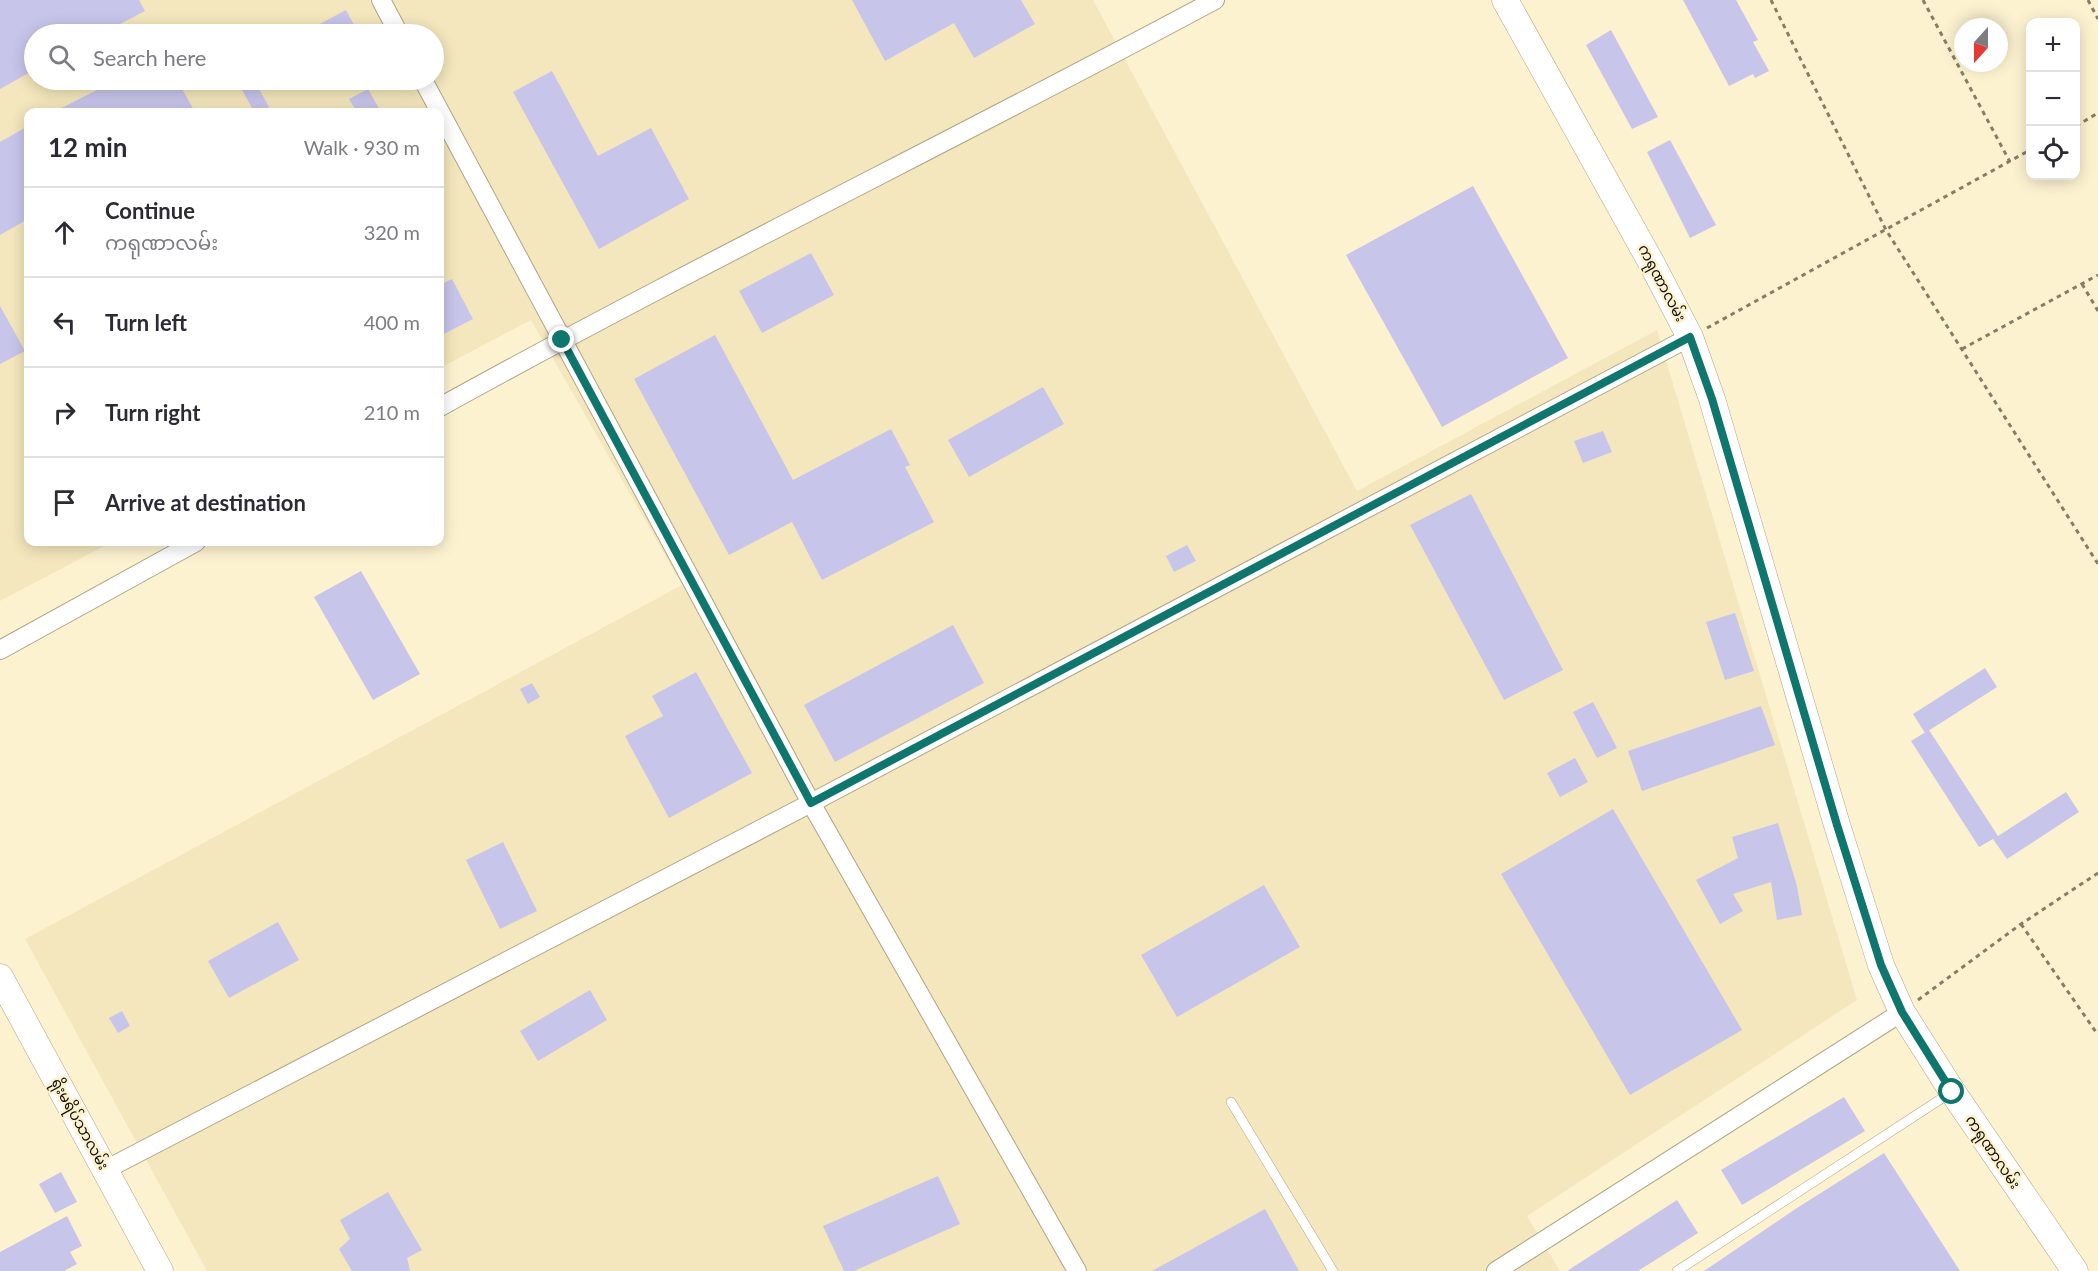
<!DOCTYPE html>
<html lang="en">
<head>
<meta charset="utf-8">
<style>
  :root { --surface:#fff; --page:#f2f2f3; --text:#2b2b33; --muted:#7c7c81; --line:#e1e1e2 }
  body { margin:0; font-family:Lato,"Noto Sans Myanmar",sans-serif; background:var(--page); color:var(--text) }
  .controls { position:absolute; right:18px; top:18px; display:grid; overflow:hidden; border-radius:12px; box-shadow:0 3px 15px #0003 }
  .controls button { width:54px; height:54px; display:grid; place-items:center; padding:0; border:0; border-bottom:2px solid var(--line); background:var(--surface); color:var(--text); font:30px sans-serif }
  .compass { position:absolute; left:1954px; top:18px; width:54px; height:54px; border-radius:50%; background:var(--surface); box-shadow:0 3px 15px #0003; rotate:201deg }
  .stop { position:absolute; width:18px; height:18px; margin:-14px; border:4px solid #0f766e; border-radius:50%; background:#fff }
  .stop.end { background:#0f766e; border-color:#fff; box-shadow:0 2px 6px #0008 }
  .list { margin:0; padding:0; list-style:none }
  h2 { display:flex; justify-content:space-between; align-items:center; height:78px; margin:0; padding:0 24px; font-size:26px }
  h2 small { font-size:20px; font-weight:400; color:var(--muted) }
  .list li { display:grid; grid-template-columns:39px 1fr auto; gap:18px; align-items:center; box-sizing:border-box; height:90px; padding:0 24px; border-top:2px solid var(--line) }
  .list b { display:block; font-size:22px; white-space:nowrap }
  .list p { margin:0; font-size:20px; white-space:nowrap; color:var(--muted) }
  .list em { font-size:20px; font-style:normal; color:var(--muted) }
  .icon { flex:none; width:33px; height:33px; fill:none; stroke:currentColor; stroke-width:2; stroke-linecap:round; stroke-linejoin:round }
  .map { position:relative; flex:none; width:2098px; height:1271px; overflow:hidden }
  .search { position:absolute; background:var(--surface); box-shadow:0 3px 15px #0003; left:24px; top:24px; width:420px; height:66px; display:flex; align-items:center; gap:15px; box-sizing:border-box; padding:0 21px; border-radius:33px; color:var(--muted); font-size:22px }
  .panel { position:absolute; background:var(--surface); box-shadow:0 3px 15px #0003; left:24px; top:108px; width:420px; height:438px; border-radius:12px }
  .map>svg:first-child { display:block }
  .built { fill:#f4e7bd; fill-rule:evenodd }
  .building { fill:#c8c5eb }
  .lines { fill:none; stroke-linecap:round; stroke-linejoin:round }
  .lane-casing { stroke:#afa484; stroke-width:10 }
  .street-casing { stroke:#afa484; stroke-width:20 }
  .secondary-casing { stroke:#afa484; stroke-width:27 }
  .path { stroke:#857e67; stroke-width:3; stroke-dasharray:4.5 4.5; stroke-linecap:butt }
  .lane { stroke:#fff; stroke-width:9 }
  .street { stroke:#fff; stroke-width:18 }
  .secondary { stroke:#fff; stroke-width:26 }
  .route { stroke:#0f766e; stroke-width:8 }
  .labels { text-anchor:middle; stroke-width:5; stroke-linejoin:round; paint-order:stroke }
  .street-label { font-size:15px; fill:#151105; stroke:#fdf2d0 }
</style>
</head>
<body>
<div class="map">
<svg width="2098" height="1271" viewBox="0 0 2098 1271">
  <rect width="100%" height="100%" fill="#fdf2d0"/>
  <!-- built -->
  <path class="built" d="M0,0H1093L1357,491L1657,330L1857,1000L1527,1216L1560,1271H207L25,939L682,585L531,320L440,368V112H28V542H112L0,601ZM34,34H434V80H34Z"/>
  <!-- building -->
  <g class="building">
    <path d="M0,0H139L145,11L101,34H34V70L0,89Z"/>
    <path d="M852,0H1021L1035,24L974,58L954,23L885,61Z"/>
    <path d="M1683,0H1736L1758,40L1753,42L1769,71L1755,78L1753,74L1729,86Z"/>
    <path d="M346,10L359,34H301Z"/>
    <path d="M1611,30L1658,117L1632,129L1586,45Z"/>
    <path d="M552,71L598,156L651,128L689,199L599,249L513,92Z"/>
    <path d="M116,80H177L195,112H54Z"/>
    <path d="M248,80H254L269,107L259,112H254L239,84Z"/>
    <path d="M368,89L381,112H357L349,99Z"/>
    <path d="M28,126V219L0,235V142Z"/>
    <path d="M1670,140L1716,225L1690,238L1647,152Z"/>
    <path d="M1473,186L1568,358L1442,427L1346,255Z"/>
    <path d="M811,253L834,295L762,333L739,291Z"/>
    <path d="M452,279L473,319L440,336V285Z"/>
    <path d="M0,306L25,351L0,364Z"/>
    <path d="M715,335L793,480L891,429L910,465L905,467L934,522L822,580L792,522L729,555L634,379Z"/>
    <path d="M1043,387L1064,424L969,477L948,440Z"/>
    <path d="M1603,431L1612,452L1583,463L1574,441Z"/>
    <path d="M1471,494L1563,670L1504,700L1410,525Z"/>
    <path d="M1187,545L1196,561L1174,572L1166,556Z"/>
    <path d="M361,571L420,674L373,700L314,597Z"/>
    <path d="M1735,613L1754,671L1725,680L1706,622Z"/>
    <path d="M953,625L984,683L835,762L804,705Z"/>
    <path d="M1985,668L1997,687L1925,733L1913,714Z"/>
    <path d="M696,672L752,773L669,818L625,736L663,716L652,696Z"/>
    <path d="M532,683L540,697L528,704L520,689Z"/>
    <path d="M1593,702L1617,748L1597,758L1573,712Z"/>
    <path d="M1761,706L1775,745L1642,791L1628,751Z"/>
    <path d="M1929,730L1998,836L2066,792L2079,812L2007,859L1993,839L1979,847L1911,741Z"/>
    <path d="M1575,758L1588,782L1560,797L1547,773Z"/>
    <path d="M1613,809L1742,1030L1630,1095L1501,874Z"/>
    <path d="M1778,823L1797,886L1802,915L1777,920L1771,882L1733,894L1743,911L1720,924L1696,880L1738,858L1732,837Z"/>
    <path d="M503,842L537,911L500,929L466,860Z"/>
    <path d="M1264,885L1300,947L1177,1017L1141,955Z"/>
    <path d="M278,922L299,960L229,998L208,961Z"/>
    <path d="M590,990L607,1020L538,1061L520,1031Z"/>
    <path d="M122,1011L130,1026L118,1033L109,1018Z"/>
    <path d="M1844,1097L1865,1131L1742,1205L1721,1170Z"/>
    <path d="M1884,1153L1960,1271H1704L1797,1208Z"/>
    <path d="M61,1172L77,1202L55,1213L39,1184Z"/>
    <path d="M938,1176L960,1224L854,1271H844L823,1226Z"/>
    <path d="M388,1192L422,1250L407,1258L410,1271H352L339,1249L350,1239L340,1220Z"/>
    <path d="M1677,1200L1698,1233L1638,1271H1567Z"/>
    <path d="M1265,1209L1299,1271H1152Z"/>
    <path d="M67,1216L82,1246L70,1252L77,1264L64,1271H0V1252Z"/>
  </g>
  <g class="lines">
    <!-- lane casing -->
    <g class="lane-casing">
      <g id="lane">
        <path d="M1231,1102L1333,1271"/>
        <path d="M1677,1271L1950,1093"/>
      </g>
    </g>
    <!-- street casing -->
    <g class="street-casing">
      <g id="street">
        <path d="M381,0L399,34"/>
        <path d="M423,80L811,803L1077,1271"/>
        <path d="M440,407C695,266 958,138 1215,0"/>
        <path d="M0,650L196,542"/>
        <path d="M105,1170L811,803L1690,337"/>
        <path d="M1496,1271L1902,1012"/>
      </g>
    </g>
    <!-- secondary casing -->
    <g class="secondary-casing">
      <g id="secondary">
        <path d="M1505,0L1652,264L1690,337L1712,399L1837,825L1881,965L1902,1012L1952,1091L2075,1271"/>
        <path d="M0,977L160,1271"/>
      </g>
    </g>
    <!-- path -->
    <g class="path">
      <path d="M1771,0L1886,230L2098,564"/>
      <path d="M1923,0L2010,162"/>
      <path d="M2088,0L2098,19"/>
      <path d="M2076,126L2098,113"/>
      <path d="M2082,284L2098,311"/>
      <path d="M1707,328L2030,150"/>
      <path d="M1962,349L2098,275"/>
      <path d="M2021,924L2098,1035"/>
      <path d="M1918,1000L2021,924L2098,873"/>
    </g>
    <!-- lane -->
    <use href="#lane" class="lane"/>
    <!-- street -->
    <use href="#street" class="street"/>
    <!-- secondary -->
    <use href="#secondary" class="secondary"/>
  </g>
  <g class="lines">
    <!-- route -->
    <path class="route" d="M562,340L811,803L1690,337L1712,399L1837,825L1881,965L1902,1012L1952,1092"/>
  </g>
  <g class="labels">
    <!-- street labels -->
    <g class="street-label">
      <text transform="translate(1662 283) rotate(62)" y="5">ကရုဏာလမ်း</text>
      <text transform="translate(80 1124) rotate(61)" y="5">ရိုးမရိပ်သာလမ်း</text>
      <text transform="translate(1993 1152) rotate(56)" y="5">ကရုဏာလမ်း</text>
    </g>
  </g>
</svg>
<div class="controls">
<button>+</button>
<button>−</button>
<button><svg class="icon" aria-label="locate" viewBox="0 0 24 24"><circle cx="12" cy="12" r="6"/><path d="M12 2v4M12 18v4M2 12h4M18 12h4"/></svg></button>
</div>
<svg class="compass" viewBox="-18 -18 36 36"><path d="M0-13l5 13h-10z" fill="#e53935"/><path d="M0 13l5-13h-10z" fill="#7c7c81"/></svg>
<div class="stop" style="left:1952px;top:1092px"></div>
<div class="stop end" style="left:562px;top:340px"></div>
<div class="search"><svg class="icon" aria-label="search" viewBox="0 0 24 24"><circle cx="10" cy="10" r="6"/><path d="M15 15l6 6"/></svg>Search here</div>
<section class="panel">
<h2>12 min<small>Walk · 930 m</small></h2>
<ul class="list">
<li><svg class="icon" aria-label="ahead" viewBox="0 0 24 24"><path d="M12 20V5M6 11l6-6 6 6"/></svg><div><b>Continue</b><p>ကရုဏာလမ်း</p></div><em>320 m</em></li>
<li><svg class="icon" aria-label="left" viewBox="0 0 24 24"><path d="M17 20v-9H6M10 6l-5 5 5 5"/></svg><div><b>Turn left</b></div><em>400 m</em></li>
<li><svg class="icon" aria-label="right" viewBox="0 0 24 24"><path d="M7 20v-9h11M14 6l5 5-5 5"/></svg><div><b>Turn right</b></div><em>210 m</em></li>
<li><svg class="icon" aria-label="arrive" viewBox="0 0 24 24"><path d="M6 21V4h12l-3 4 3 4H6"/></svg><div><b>Arrive at destination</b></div></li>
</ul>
</section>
</div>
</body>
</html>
